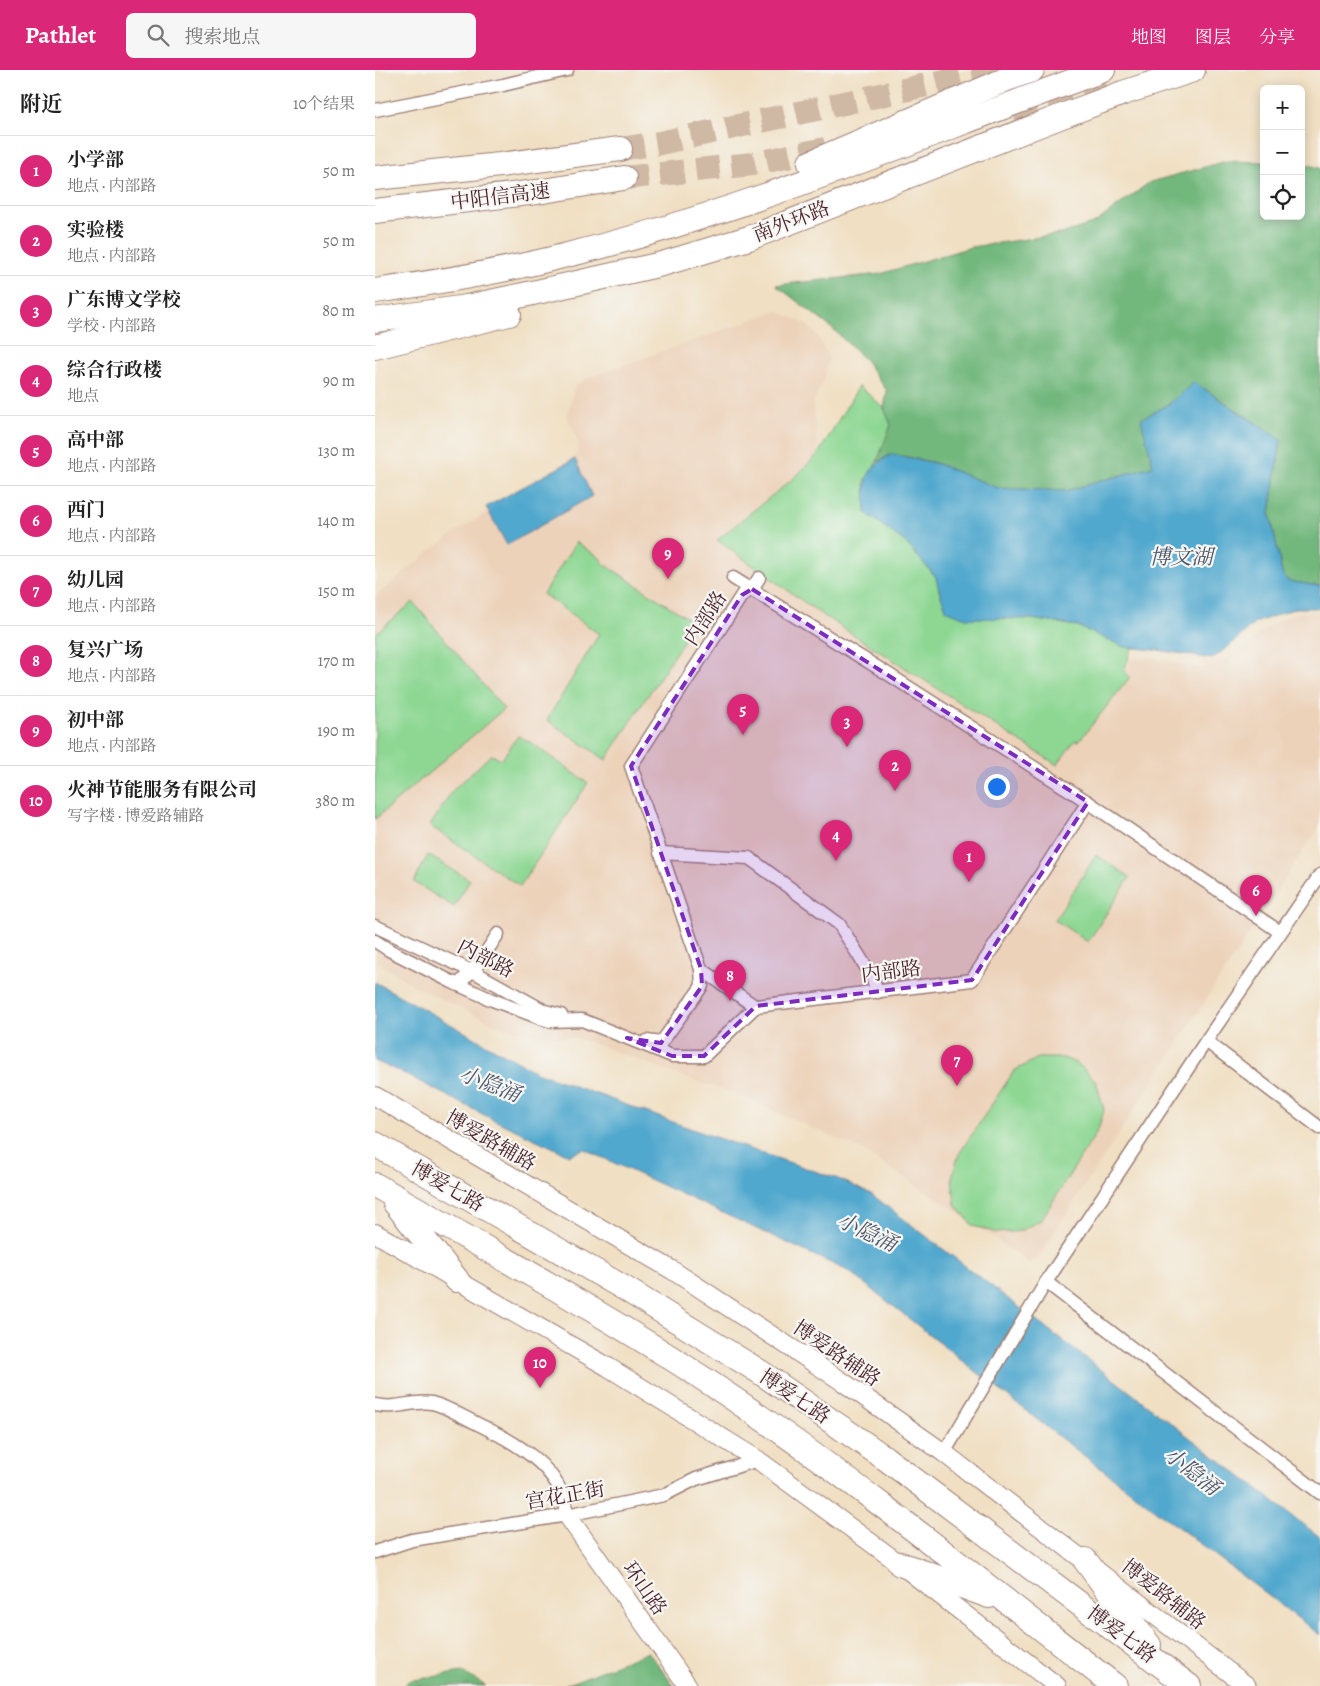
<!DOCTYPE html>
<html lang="zh">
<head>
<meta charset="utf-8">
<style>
  :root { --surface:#fff; --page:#f6f6f6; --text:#222; --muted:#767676; --line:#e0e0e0; --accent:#db2777 }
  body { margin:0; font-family:Alegreya,"Noto Serif SC",serif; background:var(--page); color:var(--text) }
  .controls { position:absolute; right:15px; top:15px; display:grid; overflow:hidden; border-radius:8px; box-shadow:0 2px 12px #0003 }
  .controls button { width:45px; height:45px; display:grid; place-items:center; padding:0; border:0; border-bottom:1px solid var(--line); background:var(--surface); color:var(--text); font:25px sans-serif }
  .you { position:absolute; left:621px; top:716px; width:18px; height:18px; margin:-12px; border:4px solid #fff; border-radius:50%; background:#1a73e8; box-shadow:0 0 0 8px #1a73e833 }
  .badge { display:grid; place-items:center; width:32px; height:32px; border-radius:50%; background:var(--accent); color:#fff; font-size:16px; font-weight:700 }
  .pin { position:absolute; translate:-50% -41px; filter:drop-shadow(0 1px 2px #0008) }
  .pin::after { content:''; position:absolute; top:26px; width:18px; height:15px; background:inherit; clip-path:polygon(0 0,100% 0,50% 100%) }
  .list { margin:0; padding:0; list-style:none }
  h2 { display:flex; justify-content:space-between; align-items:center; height:65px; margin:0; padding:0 20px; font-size:21px }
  h2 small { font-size:16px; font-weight:400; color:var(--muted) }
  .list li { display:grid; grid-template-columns:32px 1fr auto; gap:15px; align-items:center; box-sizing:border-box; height:70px; padding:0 20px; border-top:1px solid var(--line) }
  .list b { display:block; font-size:19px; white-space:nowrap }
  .list p { margin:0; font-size:16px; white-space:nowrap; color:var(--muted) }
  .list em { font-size:16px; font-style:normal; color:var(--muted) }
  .icon { flex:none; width:28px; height:28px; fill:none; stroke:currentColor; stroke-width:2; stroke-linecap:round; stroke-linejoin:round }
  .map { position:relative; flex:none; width:945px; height:1616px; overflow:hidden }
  header { display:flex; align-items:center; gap:30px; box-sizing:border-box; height:70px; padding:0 25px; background:var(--accent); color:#fff }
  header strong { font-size:24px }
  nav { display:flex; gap:28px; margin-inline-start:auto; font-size:18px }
  .search { width:350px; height:45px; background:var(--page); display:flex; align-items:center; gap:12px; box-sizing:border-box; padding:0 18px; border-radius:8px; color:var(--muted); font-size:19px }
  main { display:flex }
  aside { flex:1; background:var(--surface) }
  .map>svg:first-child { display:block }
  .built { fill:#ecd2b9 }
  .green { fill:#8dd793; stroke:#6c7b5f }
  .forest { fill:#72b87d; stroke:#5e6c54 }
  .water { fill:#51a8ce; stroke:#4e647c }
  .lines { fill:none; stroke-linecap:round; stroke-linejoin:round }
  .highway-tunnel { stroke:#cfb9a4; stroke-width:24; stroke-dasharray:24 12; stroke-linecap:butt }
  .street-casing { stroke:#9d7f76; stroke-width:15 }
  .secondary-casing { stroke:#9d7f76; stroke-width:20 }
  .highway-casing { stroke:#9d7f76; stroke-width:26 }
  .street { stroke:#fff; stroke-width:12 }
  .secondary { stroke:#fff; stroke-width:18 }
  .highway { stroke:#fff; stroke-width:24 }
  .marked { fill:#7b2cbf; fill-opacity:0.2; stroke:#7b2cbf; stroke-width:4; stroke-dasharray:10 6; stroke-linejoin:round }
  .labels { text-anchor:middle; stroke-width:4.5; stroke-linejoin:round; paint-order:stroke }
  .street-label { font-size:20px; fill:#4a1f2b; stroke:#f6f6f2 }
  .water-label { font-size:21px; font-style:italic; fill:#4d566c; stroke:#f6f6f2 }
</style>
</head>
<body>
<header>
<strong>Pathlet</strong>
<div class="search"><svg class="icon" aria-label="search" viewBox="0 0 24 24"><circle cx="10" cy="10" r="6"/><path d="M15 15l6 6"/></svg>搜索地点</div>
<nav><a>地图</a><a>图层</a><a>分享</a></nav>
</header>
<main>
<aside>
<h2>附近<small>10个结果</small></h2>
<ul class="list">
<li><span class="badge">1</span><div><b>小学部</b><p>地点 · 内部路</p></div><em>50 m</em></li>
<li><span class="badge">2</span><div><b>实验楼</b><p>地点 · 内部路</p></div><em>50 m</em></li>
<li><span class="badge">3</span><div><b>广东博文学校</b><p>学校 · 内部路</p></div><em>80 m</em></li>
<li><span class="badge">4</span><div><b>综合行政楼</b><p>地点</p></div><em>90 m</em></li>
<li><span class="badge">5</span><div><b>高中部</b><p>地点 · 内部路</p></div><em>130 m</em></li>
<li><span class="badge">6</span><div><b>西门</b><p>地点 · 内部路</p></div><em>140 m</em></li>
<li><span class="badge">7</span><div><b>幼儿园</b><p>地点 · 内部路</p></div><em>150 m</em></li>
<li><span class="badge">8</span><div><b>复兴广场</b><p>地点 · 内部路</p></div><em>170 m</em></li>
<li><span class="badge">9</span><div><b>初中部</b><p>地点 · 内部路</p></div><em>190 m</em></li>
<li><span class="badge">10</span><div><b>火神节能服务有限公司</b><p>写字楼 · 博爱路辅路</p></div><em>380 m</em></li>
</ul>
</aside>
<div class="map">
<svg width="945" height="1616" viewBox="0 0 945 1616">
  <rect width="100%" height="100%" fill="#f6f6f2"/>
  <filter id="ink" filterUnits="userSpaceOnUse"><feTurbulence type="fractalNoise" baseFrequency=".02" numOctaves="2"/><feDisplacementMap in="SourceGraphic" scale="10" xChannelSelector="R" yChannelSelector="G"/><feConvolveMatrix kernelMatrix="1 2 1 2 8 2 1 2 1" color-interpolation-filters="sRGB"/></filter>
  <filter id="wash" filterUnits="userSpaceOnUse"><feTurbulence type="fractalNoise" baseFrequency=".0096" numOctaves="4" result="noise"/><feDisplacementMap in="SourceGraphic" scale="20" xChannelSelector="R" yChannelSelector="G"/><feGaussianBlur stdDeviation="1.12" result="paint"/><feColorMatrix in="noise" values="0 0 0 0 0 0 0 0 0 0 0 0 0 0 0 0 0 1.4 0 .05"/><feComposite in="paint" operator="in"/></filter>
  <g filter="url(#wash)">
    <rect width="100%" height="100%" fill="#f0dfc2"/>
    <!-- built -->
    <path class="built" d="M402,241L431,254L444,268L454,289L449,309L438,333L444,393L569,559L731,586L756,589L779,588L828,599L847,592L869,577L900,552L923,542H945V755L662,1189L654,1193L577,1138L485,1079L364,1025L316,1010L237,980L201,968L172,967L124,956L43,918L0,891V527L55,481L81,462L202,384L204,375L192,346L200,315L209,309Z"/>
    <!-- green -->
    <g class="green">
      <path d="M484,316L509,338L516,355L502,392L490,411L491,443L530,472L561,507L565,524L656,549L702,556L749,577L757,578L749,600L755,607L704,671L700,670L682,695L446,544L342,470L420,407L443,384Z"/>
      <path d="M201,472L225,488L229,494L320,553L231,690L172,650L224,564L168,524Z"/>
      <path d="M38,532L129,639L0,749V564Z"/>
      <path d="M143,666L155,672L213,713L145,816L55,756L77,721L116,685L127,689Z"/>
      <path d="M53,785L95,810L79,837L39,812Z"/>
      <path d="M721,785L755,807L713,872L680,850Z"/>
      <path d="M663,988H689L703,994L721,1011L729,1040L723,1060L666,1150L646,1161L622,1163L598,1156L580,1134L577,1107L584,1084L639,1001Z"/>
    </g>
    <!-- forest -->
    <g class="forest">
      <path d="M852,91L889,92V146H926V93L945,98V516L913,511L907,503L895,443L906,370L819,312L793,335L767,349L778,396L691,421L623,418L560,393L517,384L502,392L516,355L509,338L512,321L491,291L458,259L401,215L505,204L596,177L686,164L720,153L775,112Z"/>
      <path d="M273,1582L299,1616H188Z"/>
      <path d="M87,1602L111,1616H29L33,1611Z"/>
    </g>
    <!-- water -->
    <g class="water">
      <path d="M819,312L906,370L895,443L907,503L913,511L945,516V538H921L880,553L854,576L837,589L790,581L749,577L702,556L656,549L591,548L572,541L565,524L561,507L530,472L491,443C490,411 487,401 517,384L560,393L623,418L691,421L778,396L766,349L793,335Z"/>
      <path d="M200,389L217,426L132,475L111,437Z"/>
      <path d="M0,912L161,1002L328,1063L466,1110L496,1124L945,1467V1565L678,1362L475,1202L209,1079L194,1085L117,1049L28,1003L0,991Z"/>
    </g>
  </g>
  <g filter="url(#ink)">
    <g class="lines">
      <!-- highway-tunnel -->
      <g class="highway-tunnel">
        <path d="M638,42L741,17"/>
        <path d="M245,79L285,73L621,0"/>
        <path d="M249,108L377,94L460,77"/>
      </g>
      <!-- street casing -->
      <g class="street-casing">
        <g id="street">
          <path d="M0,40L128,15L192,0"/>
          <path d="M713,732L905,862"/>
          <path d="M285,783L374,788L464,854L496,905L503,922"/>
          <path d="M0,856L103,904L170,941L186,945"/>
          <path d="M0,871L14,880L77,912L115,929L165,948L175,951L207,950L297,986H329L381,936L597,910L713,732L513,604L358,508"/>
          <path d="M326,899L381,937"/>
          <path d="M83,915L104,893L123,864"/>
          <path d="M272,971L286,973L327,916L326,899L256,696L367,525L377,519L384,508"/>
          <path d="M831,971L945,1058"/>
          <path d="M671,1212L945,1423"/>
          <path d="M0,1335C6,1336 13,1337 19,1336C32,1335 44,1331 57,1333C71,1336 86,1346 99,1352C137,1371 188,1396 192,1445"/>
          <path d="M569,1383L671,1212L831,971L945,805"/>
          <path d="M0,1482L37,1470L192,1445L289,1425L321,1409L383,1390"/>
        </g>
      </g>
      <!-- secondary casing -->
      <g class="secondary-casing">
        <g id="secondary">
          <path d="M0,1026L297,1200L468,1312L569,1383L872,1616"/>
          <path d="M0,1163L233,1297L383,1390L525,1494L682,1616"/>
          <path d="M192,1445L313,1616"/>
        </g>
      </g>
      <!-- highway casing -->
      <g class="highway-casing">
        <g id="highway">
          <path d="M435,93L632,9L657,0"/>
          <path d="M0,108L125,95L245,79"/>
          <path d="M0,141L162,122L249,108"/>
          <path d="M0,221C63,212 126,202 188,186C373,142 550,64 728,0"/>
          <path d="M0,250L92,237L153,224L287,194L374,168L687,46L748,23L818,0"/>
          <path d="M0,277L134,244"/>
          <path d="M0,1074L249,1218L385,1302L510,1388L814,1616"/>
          <path d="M0,1115C114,1181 231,1244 341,1317C479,1409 609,1514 740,1616"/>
          <path d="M20,1133L82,1210"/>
          <path d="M710,1490L774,1575"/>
          <path d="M525,1494L614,1526"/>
        </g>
      </g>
      <!-- street -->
      <use href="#street" class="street"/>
      <!-- secondary -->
      <use href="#secondary" class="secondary"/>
      <!-- highway -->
      <use href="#highway" class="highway"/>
    </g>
  </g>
  <!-- marked area -->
  <path class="marked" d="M377,519L713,732L597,910L381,936L329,986H297L252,968L286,973L327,916L326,899L256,696L367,525Z"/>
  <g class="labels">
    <!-- street labels -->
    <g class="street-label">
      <text transform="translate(125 126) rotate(-7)" y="7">中阳信高速</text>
      <text transform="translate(416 151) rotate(-21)" y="7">南外环路</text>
      <text transform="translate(330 548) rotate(-57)" y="7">内部路</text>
      <text transform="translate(111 888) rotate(27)" y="7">内部路</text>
      <text transform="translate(516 901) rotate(-7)" y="7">内部路</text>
      <text transform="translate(116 1070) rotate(30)" y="7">博爱路辅路</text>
      <text transform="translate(73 1116) rotate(30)" y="7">博爱七路</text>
      <text transform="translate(462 1283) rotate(34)" y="7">博爱路辅路</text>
      <text transform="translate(420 1326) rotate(34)" y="7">博爱七路</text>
      <text transform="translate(190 1425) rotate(-10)" y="7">宫花正街</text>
      <text transform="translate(270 1518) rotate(55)" y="7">环山路</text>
      <text transform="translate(789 1524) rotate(38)" y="7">博爱路辅路</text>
      <text transform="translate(747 1564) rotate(37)" y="7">博爱七路</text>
    </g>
    <!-- water labels -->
    <g class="water-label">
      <text x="806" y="494">博文湖</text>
      <text transform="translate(115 1014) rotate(21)" y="7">小隐涌</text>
      <text transform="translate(492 1162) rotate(25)" y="7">小隐涌</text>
      <text transform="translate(817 1401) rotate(38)" y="7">小隐涌</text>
    </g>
  </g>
</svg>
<div class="controls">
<button>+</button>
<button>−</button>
<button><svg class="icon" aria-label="locate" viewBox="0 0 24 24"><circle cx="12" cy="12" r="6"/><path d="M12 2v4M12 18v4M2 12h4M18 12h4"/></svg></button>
</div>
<div class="you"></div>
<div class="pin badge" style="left:594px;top:812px">1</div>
<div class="pin badge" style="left:520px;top:721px">2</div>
<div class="pin badge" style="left:472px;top:677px">3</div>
<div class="pin badge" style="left:461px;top:791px">4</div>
<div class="pin badge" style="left:368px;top:665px">5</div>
<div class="pin badge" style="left:881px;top:846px">6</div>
<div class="pin badge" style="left:582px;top:1016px">7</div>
<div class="pin badge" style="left:355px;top:931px">8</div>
<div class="pin badge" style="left:293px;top:509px">9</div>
<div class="pin badge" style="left:165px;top:1318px">10</div>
</div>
</main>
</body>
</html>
